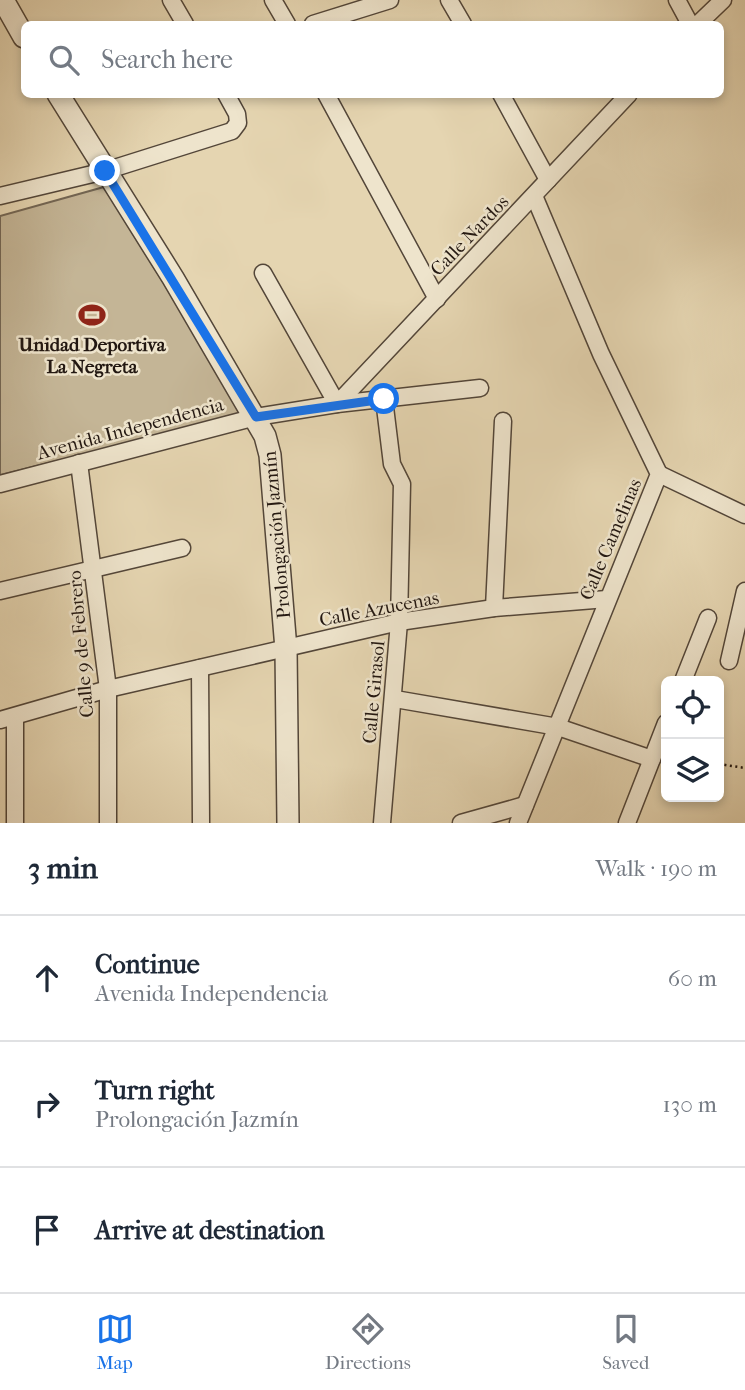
<!DOCTYPE html>
<html lang="en">
<head>
<meta charset="utf-8">
<style>
  :root { --surface:#fff; --page:#f2f2f3; --text:#1f2937; --muted:#747a83; --line:#e0e1e3; --accent:#1a73e8 }
  body { margin:0; font-family:"IM FELL French Canon",serif; background:var(--page); color:var(--text) }
  .controls { position:absolute; right:21px; bottom:21px; display:grid; overflow:hidden; border-radius:10px; box-shadow:0 4px 10px #0003 }
  .controls button { width:63px; height:63px; display:grid; place-items:center; padding:0; border:0; border-bottom:2px solid var(--line); background:var(--surface); color:var(--text); font:35px sans-serif }
  .stop { position:absolute; width:21px; height:21px; margin:-16px; border:5px solid #1a73e8; border-radius:50%; background:#fff }
  .stop.end { background:#1a73e8; border-color:#fff; box-shadow:0 2px 7px #0008 }
  .list { margin:0; padding:0; list-style:none }
  h2 { display:flex; justify-content:space-between; align-items:center; height:91px; margin:0; padding:0 28px; font-size:30px }
  h2 small { font-size:23px; font-weight:400; color:var(--muted) }
  .list li { display:grid; grid-template-columns:46px 1fr auto; gap:21px; align-items:center; box-sizing:border-box; height:126px; padding:0 28px; border-top:2px solid var(--line) }
  .list b { display:block; font-size:26px; white-space:nowrap }
  .list p { margin:0; font-size:23px; white-space:nowrap; color:var(--muted) }
  .list em { font-size:23px; font-style:normal; color:var(--muted) }
  .icon { flex:none; width:38px; height:38px; fill:none; stroke:currentColor; stroke-width:2; stroke-linecap:round; stroke-linejoin:round }
  .map { position:relative; flex:none; width:745px; height:823px; overflow:hidden }
  .search { position:absolute; background:var(--surface); box-shadow:0 4px 10px #0003; left:21px; right:21px; top:21px; height:77px; display:flex; align-items:center; gap:18px; box-sizing:border-box; padding:0 24px; border-radius:10px; color:var(--muted); font-size:26px }
  .sheet { height:469px; background:var(--surface) }
  nav { display:flex; justify-content:space-around; align-items:center; box-sizing:border-box; height:98px; border-top:2px solid var(--line); background:var(--surface); font-size:19px; color:var(--muted) }
  nav a { display:grid; justify-items:center; gap:4px }
  nav .on { color:var(--accent) }
  .map>svg:first-child { display:block }
  .green { fill:#c4b596; stroke:#736654; stroke-width:2 }
  .lines { fill:none; stroke-linecap:round; stroke-linejoin:round }
  .minor-casing { stroke:#534639; stroke-width:19 }
  .tertiary-casing { stroke:#534639; stroke-width:24 }
  .path { stroke:#221711; stroke-width:2.5; stroke-dasharray:2 3.5; stroke-linecap:butt }
  .minor { stroke:#eee4cc; stroke-width:16 }
  .tertiary { stroke:#eee4cc; stroke-width:21 }
  .route { stroke:#1a73e8; stroke-width:9 }
  .labels { text-anchor:middle; stroke-width:5; stroke-linejoin:round; paint-order:stroke }
  .street-label { font-size:19px; fill:#221711; stroke:#eee4cc }
  .poi-label { font-size:19px; font-weight:bold; fill:#221711; stroke:#eee4cc }
</style>
</head>
<body>
<div class="map">
<svg width="745" height="823" viewBox="0 0 745 823">
  <rect width="100%" height="100%" fill="#e5d5b1"/>
  <filter id="stains"><feTurbulence type="fractalNoise" baseFrequency=".00286" numOctaves="4"/><feColorMatrix values="0 0 0 0 .2 0 0 0 0 .09 0 0 0 0 .02 0 0 0 .5 -.17"/></filter>
  <radialGradient id="worn" r=".72"><stop offset=".6" stop-color="#630" stop-opacity="0"/><stop offset="1" stop-color="#630" stop-opacity=".3"/></radialGradient>
  <!-- green -->
  <path class="green" d="M104,187L245,414L0,475V216Z"/>
  <g class="lines">
    <!-- minor casing -->
    <g class="minor-casing">
      <g id="minor">
        <path d="M171,0L185,24"/>
        <path d="M273,0L287,24"/>
        <path d="M449,0L463,24"/>
        <path d="M677,0L690,24"/>
        <path d="M313,24L390,0"/>
        <path d="M698,24L723,0"/>
        <path d="M326,94L437,299"/>
        <path d="M501,94L548,180"/>
        <path d="M0,196L105,171L232,131L238,123L237,114L226,94"/>
        <path d="M263,273L337,404L629,94"/>
        <path d="M79,463L108,689V823"/>
        <path d="M659,474L745,515"/>
        <path d="M0,484L256,417L337,404L480,388"/>
        <path d="M0,591L182,548"/>
        <path d="M494,608L503,421"/>
        <path d="M729,661L745,591"/>
        <path d="M200,668L201,823"/>
        <path d="M683,681L708,618"/>
        <path d="M395,699L558,727L652,759"/>
        <path d="M15,717V823"/>
        <path d="M0,720L108,689L399,622L494,608L607,599"/>
        <path d="M382,823L399,622L402,484L392,464L384,399"/>
        <path d="M461,823L525,805"/>
        <path d="M518,823L659,474L601,354L535,198"/>
        <path d="M627,823L666,723"/>
      </g>
    </g>
    <!-- tertiary casing -->
    <g class="tertiary-casing">
      <g id="tertiary">
        <path d="M3,0L24,37"/>
        <path d="M58,94L173,278L265,436L270,455L286,649L288,823"/>
      </g>
    </g>
    <!-- path -->
    <path class="path" d="M719,764L745,768"/>
    <!-- minor -->
    <use href="#minor" class="minor"/>
    <!-- tertiary -->
    <use href="#tertiary" class="tertiary"/>
  </g>
  <g class="lines">
    <!-- route -->
    <path class="route" d="M105,171L256,417L384,399"/>
  </g>
  <!-- icons -->
  <defs>
    <g id="stadium-bare" transform="scale(2.1)"><path d="M0-5a6.5 5 0 1 0 0 10a6.5 5 0 1 0 0-10ZM-3.5-1.8h7v3.6h-7Z" fill="#8f2418" stroke="#eee4cc" stroke-width="2.5" paint-order="stroke"/></g>
  </defs>
  <g fill-rule="evenodd">
    <use href="#stadium-bare" x="92" y="315"/>
  </g>
  <g class="labels">
    <!-- street labels -->
    <g class="street-label">
      <text transform="translate(469 235) rotate(-46)" y="7">Calle Nardos</text>
      <text transform="translate(130 428) rotate(-15)" y="7">Avenida Independencia</text>
      <text transform="translate(276 535) rotate(-95)" y="7">Prolongación Jazmín</text>
      <text transform="translate(610 539) rotate(-67)" y="7">Calle Camelinas</text>
      <text transform="translate(379 608) rotate(-11)" y="7">Calle Azucenas</text>
      <text transform="translate(80 644) rotate(-95)" y="7">Calle 9 de Febrero</text>
      <text transform="translate(373 692) rotate(-85)" y="7">Calle Girasol</text>
    </g>
    <!-- poi labels -->
    <g class="poi-label">
      <text x="92" y="351">Unidad Deportiva<tspan x="92" dy="22">La Negreta</tspan></text>
    </g>
  </g>
  <rect width="100%" height="100%" filter="url(#stains)"/>
  <rect width="100%" height="100%" fill="url(#worn)"/>
</svg>
<div class="controls">
<button><svg class="icon" aria-label="locate" viewBox="0 0 24 24"><circle cx="12" cy="12" r="6"/><path d="M12 2v4M12 18v4M2 12h4M18 12h4"/></svg></button>
<button><svg class="icon" aria-label="layers" viewBox="0 0 24 24"><path d="M12 4l9 5-9 5-9-5zM3 14l9 5 9-5"/></svg></button>
</div>
<div class="stop" style="left:384px;top:399px"></div>
<div class="stop end" style="left:105px;top:171px"></div>
<div class="search"><svg class="icon" aria-label="search" viewBox="0 0 24 24"><circle cx="10" cy="10" r="6"/><path d="M15 15l6 6"/></svg>Search here</div>
</div>
<section class="sheet">
<h2>3 min<small>Walk · 190 m</small></h2>
<ul class="list">
<li><svg class="icon" aria-label="ahead" viewBox="0 0 24 24"><path d="M12 20V5M6 11l6-6 6 6"/></svg><div><b>Continue</b><p>Avenida Independencia</p></div><em>60 m</em></li>
<li><svg class="icon" aria-label="right" viewBox="0 0 24 24"><path d="M7 20v-9h11M14 6l5 5-5 5"/></svg><div><b>Turn right</b><p>Prolongación Jazmín</p></div><em>130 m</em></li>
<li><svg class="icon" aria-label="arrive" viewBox="0 0 24 24"><path d="M6 21V4h12l-3 4 3 4H6"/></svg><div><b>Arrive at destination</b></div></li>
</ul>
</section>
<nav>
<a class="on"><svg class="icon" aria-label="map" viewBox="0 0 24 24"><path d="M3 6l6-2 6 2 6-2v14l-6 2-6-2-6 2zM9 4v14M15 6v14"/></svg>Map</a>
<a><svg class="icon" aria-label="directions" viewBox="0 0 24 24"><path d="M12 3l9 9-9 9-9-9zM9 14v-3h6M13 9l2 2-2 2"/></svg>Directions</a>
<a><svg class="icon" aria-label="saved" viewBox="0 0 24 24"><path d="M7 4h10v16l-5-4-5 4z"/></svg>Saved</a>
</nav>
</body>
</html>
